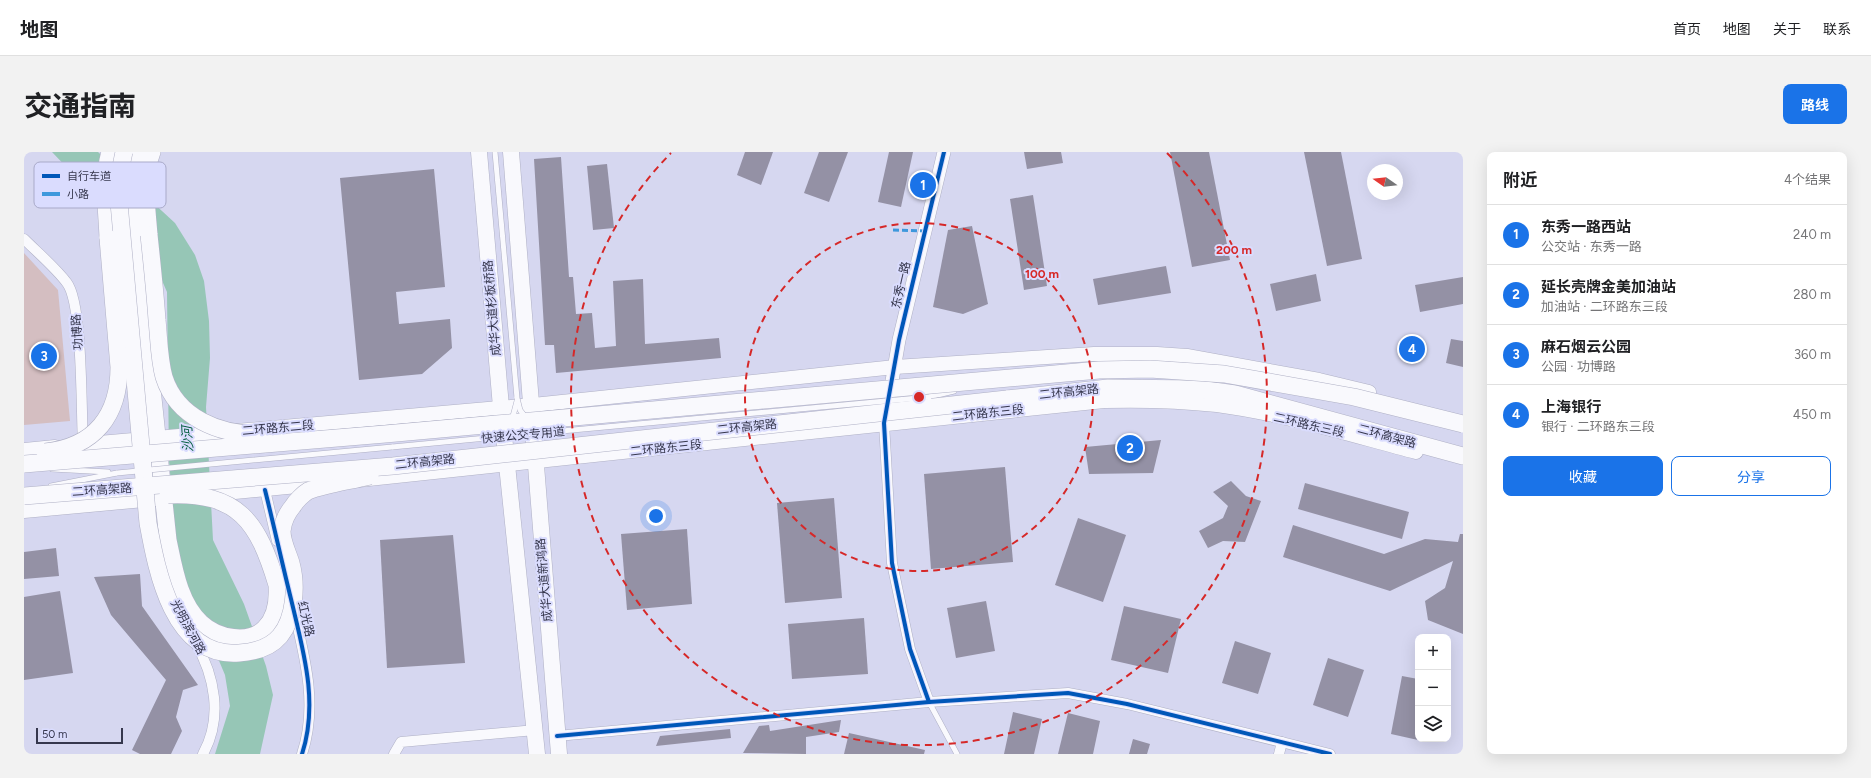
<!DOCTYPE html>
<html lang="zh">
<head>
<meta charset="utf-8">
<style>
  :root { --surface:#fff; --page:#f2f2f2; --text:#202124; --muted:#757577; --line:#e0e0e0; --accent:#1a73e8 }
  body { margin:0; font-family:Figtree,"Noto Sans SC",sans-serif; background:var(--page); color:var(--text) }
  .controls { position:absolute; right:12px; bottom:12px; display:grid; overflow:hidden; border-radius:8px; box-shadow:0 4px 16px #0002 }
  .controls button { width:36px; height:36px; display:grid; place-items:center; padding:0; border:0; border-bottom:1px solid var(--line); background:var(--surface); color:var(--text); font:20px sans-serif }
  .compass { position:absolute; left:1343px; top:12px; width:36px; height:36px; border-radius:50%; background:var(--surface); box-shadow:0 4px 16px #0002; rotate:284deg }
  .scale { position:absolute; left:12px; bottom:10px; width:87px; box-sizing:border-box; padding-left:4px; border:2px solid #36374d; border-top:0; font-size:11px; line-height:14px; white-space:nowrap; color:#36374d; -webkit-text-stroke:3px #dadcfe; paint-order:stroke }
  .you { position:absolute; left:632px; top:364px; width:14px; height:14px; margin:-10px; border:3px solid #fff; border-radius:50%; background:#1a73e8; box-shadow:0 0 0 6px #1a73e833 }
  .badge { display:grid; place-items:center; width:26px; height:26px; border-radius:50%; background:var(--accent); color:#fff; font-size:13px; font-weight:700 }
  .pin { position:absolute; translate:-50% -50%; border:2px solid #fff; box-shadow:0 1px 4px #0006 }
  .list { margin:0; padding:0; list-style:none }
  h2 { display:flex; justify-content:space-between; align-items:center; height:52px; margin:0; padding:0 16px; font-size:17px }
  h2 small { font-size:13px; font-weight:400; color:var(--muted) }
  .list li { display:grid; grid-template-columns:26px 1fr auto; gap:12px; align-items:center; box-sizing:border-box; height:60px; padding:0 16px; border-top:1px solid var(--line) }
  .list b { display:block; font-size:15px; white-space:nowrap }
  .list p { margin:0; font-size:13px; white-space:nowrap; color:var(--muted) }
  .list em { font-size:13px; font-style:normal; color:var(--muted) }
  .actions { display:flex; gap:8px; padding:12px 16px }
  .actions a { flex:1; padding:9px 0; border:1px solid var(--accent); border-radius:8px; text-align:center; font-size:14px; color:var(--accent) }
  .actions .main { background:var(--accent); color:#fff }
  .icon { flex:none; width:22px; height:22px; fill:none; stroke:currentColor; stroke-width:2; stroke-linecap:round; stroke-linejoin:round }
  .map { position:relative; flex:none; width:1439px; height:602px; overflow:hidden; border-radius:8px }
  header { display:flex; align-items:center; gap:24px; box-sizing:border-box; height:56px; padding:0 20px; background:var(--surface); border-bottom:1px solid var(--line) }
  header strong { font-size:19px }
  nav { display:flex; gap:22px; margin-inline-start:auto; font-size:14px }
  .intro { display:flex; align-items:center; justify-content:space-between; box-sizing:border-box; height:96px; padding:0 24px }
  h1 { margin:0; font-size:28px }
  .button { padding:10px 18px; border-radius:8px; background:var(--accent); color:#fff; font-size:14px; font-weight:700 }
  main { display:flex; gap:24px; padding:0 24px }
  aside { flex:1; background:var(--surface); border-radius:8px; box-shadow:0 4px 16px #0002 }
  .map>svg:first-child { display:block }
  .green { fill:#d4bec1 }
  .water { fill:#96c6b6 }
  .building { fill:#9491a5 }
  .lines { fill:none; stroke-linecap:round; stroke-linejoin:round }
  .service-casing { stroke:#afb0c5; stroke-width:6 }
  .minor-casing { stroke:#afb0c5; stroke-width:11 }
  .tertiary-casing { stroke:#afb0c5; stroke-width:14 }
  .secondary-casing { stroke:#afb0c5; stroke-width:15 }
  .primary-casing { stroke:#afb0c5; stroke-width:17 }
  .trunk-casing { stroke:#afb0c5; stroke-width:18 }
  .service { stroke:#f9f9fd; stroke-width:5 }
  .minor { stroke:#f9f9fd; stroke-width:10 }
  .tertiary { stroke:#f9f9fd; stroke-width:13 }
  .secondary { stroke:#f9f9fd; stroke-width:14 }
  .primary { stroke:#f9f9fd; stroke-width:16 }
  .trunk { stroke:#f9f9fd; stroke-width:17 }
  .service-bridge-casing { stroke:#afb0c5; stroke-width:6; stroke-linecap:butt }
  .trunk-bridge-casing { stroke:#afb0c5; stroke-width:18; stroke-linecap:butt }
  .service-bridge { stroke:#f9f9fd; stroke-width:5 }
  .trunk-bridge { stroke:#f9f9fd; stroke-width:17 }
  .quiet { stroke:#3e98dc; stroke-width:3; stroke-dasharray:6 3; stroke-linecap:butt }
  .cycleway-casing { stroke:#dadcfe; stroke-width:6 }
  .cycleway { stroke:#0057b8; stroke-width:4 }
  .ring { fill:none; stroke:#d62828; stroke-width:2; stroke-dasharray:7 5 }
  .labels { text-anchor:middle; stroke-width:4; stroke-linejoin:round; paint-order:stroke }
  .street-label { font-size:12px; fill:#36374d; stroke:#dadcfe }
  .water-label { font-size:13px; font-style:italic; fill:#005c3d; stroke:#dadcfe }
  .key { fill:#dadcfe; stroke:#a9aac9; stroke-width:1 }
  .key-label { font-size:11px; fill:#36374d }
  .centre { fill:#d62828; stroke:#dadcfe; stroke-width:2 }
  .ring-label { font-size:12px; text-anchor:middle; font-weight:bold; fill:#d62828; stroke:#dadcfe; stroke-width:4; stroke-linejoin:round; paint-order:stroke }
</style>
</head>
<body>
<header>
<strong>地图</strong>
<nav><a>首页</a><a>地图</a><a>关于</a><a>联系</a></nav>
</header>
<div class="intro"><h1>交通指南</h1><a class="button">路线</a></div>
<main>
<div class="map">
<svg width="1439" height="602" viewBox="0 0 1439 602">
  <rect width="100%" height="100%" fill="#d6d7f0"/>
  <!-- green -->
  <path class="green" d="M0,101L34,138L46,269L0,273Z"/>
  <!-- water -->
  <path class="water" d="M28,0H74L151,71L171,103L180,129L185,169L186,206L182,255L189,388L220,452L242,514L249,543L236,602H191L206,554L201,523L154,411L145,309L143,140L136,124L92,67Z"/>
  <!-- building -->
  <g class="building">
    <path d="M721,0H749L737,33L713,23Z"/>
    <path d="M795,0H824L805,50L780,41Z"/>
    <path d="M865,0H889L877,55L854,50Z"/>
    <path d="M1000,0H1037L1039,11L1003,17Z"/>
    <path d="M1146,0H1185L1206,108L1168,115Z"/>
    <path d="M1280,0H1317L1338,107L1303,114Z"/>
    <path d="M537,5L545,125H549L552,162L568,161L571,196L592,194L589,129L619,127L621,192L695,186L697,206L532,221L530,193H521L510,7Z"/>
    <path d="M583,12L590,76L569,78L563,14Z"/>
    <path d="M410,17L421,135L372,140L375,172L426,167L428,196L398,222L335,228L316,26Z"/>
    <path d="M1009,43L1023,134L1000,138L986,47Z"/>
    <path d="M948,74L964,152L939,162L909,155L924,78Z"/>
    <path d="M1142,114L1147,141L1074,153L1069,127Z"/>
    <path d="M1292,122L1297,149L1252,159L1246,132Z"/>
    <path d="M1439,125V152L1396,160L1391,133Z"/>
    <path d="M1427,187L1439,189V215L1422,211Z"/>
    <path d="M1137,288L1129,321L1065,322L1061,295Z"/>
    <path d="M981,315L989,410L907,417L900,322Z"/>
    <path d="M1207,329L1222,344L1237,349L1221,390L1199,389L1184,396L1175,379L1199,366L1204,354L1189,340Z"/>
    <path d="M1281,331L1385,360L1378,387L1274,357Z"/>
    <path d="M810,346L818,446L761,451L753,351Z"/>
    <path d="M1054,366L1102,383L1079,450L1031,433Z"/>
    <path d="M1269,373L1360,402L1401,387L1434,390L1436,382H1439V482L1404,468L1401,449L1421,436L1429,409L1366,439L1259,405Z"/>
    <path d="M663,377L668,452L603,458L597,382Z"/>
    <path d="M429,383L441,511L363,516L356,388Z"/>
    <path d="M32,396L35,424L0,427V400Z"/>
    <path d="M116,422L118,454L174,533L159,538L152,565L158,579L147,602H116L108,598L142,528L87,463L70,425Z"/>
    <path d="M36,439L49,521L0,528V445Z"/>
    <path d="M962,449L971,499L932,506L923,456Z"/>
    <path d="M1100,454L1157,467L1144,521L1087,508Z"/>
    <path d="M840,466L844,522L768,527L764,472Z"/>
    <path d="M1211,489L1247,501L1234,542L1198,531Z"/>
    <path d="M1304,506L1340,518L1324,565L1289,553Z"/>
    <path d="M1378,524L1394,527V588L1367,582Z"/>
    <path d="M989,560L1018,567L1010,602H980Z"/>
    <path d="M1044,561L1076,569L1069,602H1034Z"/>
    <path d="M817,568L815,580L782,585V602L719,601L735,574L745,573L746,579Z"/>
    <path d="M706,577L707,586L632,594L636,584Z"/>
    <path d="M825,581L901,598L900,602H820Z"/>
    <path d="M1109,587L1126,592L1123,602H1105Z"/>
  </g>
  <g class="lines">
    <!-- service casing -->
    <g class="service-casing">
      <g id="service">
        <path d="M471,0L493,246"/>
        <path d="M905,245L930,239"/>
        <path d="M368,295L473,285"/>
        <path d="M28,317L84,320"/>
        <path d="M27,334L93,321"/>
        <path d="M905,550L933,602"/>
      </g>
    </g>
    <!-- minor casing -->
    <g class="minor-casing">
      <g id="minor">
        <path d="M0,87C13,100 32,116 43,131C59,152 57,260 59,291"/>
        <path d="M860,271L868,411L886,497L905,550"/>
        <path d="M241,338L253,389"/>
        <path d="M270,459C281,506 294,554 278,602"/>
        <path d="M171,490C191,524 199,566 179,602"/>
        <path d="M533,584L905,550L1044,541L1103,552L1306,602"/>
        <path d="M370,602L377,590L511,578"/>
        <path d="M1255,602L1258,590"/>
      </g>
    </g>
    <!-- tertiary casing -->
    <g class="tertiary-casing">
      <path id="tertiary" d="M862,264L875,188L920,0"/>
    </g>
    <!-- secondary casing -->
    <g class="secondary-casing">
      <g id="secondary">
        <path d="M52,293L509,253L871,215L1070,202H1133L1163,204L1295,228L1345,240"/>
        <path d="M0,298L31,295"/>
        <path d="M335,328L1080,249C1118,248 1155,249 1193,253C1261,262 1327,283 1392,300"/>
        <path d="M180,343L294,332"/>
        <path d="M0,359L131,347"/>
      </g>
    </g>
    <!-- primary casing -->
    <g class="primary-casing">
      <g id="primary">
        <path d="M455,0L477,255L513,602"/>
        <path d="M487,0C504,201 518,401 535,602"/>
      </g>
    </g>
    <!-- trunk casing -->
    <g class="trunk-casing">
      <g id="trunk">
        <path d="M116,0L110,21L108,47L144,388C150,416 155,451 177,471C193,486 225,493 241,476C252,465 254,448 253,433"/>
        <path d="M125,83C123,56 118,26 128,0"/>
        <path d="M84,86C83,58 78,27 86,0"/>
        <path d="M983,247L1084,236L1175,237L1211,242L1439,304"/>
      </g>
    </g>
    <!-- service -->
    <use href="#service" class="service"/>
    <!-- minor -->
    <use href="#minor" class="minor"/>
    <!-- tertiary -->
    <use href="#tertiary" class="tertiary"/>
    <!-- secondary -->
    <use href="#secondary" class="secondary"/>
    <!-- primary -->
    <use href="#primary" class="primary"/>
    <!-- trunk -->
    <use href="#trunk" class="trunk"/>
    <!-- service-bridge casing -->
    <g class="service-bridge-casing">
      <g id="service-bridge">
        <path d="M493,246L496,258L503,267"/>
        <path d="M488,268L493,249"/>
        <path d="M473,285L905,245"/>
        <path d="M93,321L368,295"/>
      </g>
    </g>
    <!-- trunk-bridge casing -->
    <g class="trunk-bridge-casing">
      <g id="trunk-bridge">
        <path d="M100,0L95,24V51L124,371C133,420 149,506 215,501C230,500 246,496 256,484C271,466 273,433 267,411C264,401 258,390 258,379C259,370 263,361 269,354C272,349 279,342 284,339C303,332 326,329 346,324"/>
        <path d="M125,83C128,111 131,140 133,168C135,187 135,207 140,225C153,266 196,283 235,282"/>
        <path d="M21,300C71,295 95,263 95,215L84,86"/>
        <path d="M0,312L361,282L1075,218L1126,217L1200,222L1330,245L1439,272"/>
        <path d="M144,343C215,340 234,370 253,433"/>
        <path d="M0,344L369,314L983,247"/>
      </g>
    </g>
    <!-- service-bridge -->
    <use href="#service-bridge" class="service-bridge"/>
    <!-- trunk-bridge -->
    <use href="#trunk-bridge" class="trunk-bridge"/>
    <!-- quiet -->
    <path class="quiet" d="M869,78L900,79"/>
    <!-- cycleway casing -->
    <g class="cycleway-casing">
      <g id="cycleway">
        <path d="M241,338C250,374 258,411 267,447C279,498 295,550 278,602"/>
        <path d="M905,550L886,497L868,411L860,271L875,188L920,0"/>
        <path d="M533,584L905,550L1044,541L1103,552L1306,602"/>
      </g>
    </g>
    <!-- cycleway -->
    <use href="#cycleway" class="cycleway"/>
  </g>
  <!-- distance rings -->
  <g class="ring">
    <circle cx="895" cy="245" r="174"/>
    <path d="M1143 1A348 348 0 1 1 647 1"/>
  </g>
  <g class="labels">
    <!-- street labels -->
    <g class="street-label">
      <text transform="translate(877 133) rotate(-77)" y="4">东秀一路</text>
      <text transform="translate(468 156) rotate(-95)" y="4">成华大道杉板桥路</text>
      <text transform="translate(53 180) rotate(-94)" y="4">功博路</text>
      <text transform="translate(1045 240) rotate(-6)" y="4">二环高架路</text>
      <text transform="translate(964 261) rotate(-6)" y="4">二环路东三段</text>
      <text transform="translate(1285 273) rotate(13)" y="4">二环路东三段</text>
      <text transform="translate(723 275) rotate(-6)" y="4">二环高架路</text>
      <text transform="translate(254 276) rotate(-5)" y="4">二环路东二段</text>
      <text transform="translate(499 283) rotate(-5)" y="4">快速公交专用道</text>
      <text transform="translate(1363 284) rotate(15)" y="4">二环高架路</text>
      <text transform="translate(642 296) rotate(-6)" y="4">二环路东三段</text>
      <text transform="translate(401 310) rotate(-6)" y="4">二环高架路</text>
      <text transform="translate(78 338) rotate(-4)" y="4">二环高架路</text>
      <text transform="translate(520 428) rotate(-95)" y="4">成华大道新鸿路</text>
      <text transform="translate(282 467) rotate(77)" y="4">红光路</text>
      <text transform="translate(164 475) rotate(62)" y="4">光明滨河路</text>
    </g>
    <!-- water labels -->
    <g class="water-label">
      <text transform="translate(163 287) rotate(-93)" y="5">沙河</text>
    </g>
  </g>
  <!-- legend -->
  <rect x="10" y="10" width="132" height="46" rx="6" class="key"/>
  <rect x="18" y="22" width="18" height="4" fill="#0057b8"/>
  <rect x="18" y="40" width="18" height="4" fill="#3e98dc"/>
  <g class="key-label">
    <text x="43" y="28">自行车道</text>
    <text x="43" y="46">小路</text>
  </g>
  <circle cx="895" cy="245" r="6" class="centre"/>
  <g class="ring-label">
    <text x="1210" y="102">200 m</text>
    <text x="1018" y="126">100 m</text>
  </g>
</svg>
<div class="controls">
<button>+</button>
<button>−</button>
<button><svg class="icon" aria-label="layers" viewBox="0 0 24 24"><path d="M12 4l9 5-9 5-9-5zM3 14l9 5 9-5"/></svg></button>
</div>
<svg class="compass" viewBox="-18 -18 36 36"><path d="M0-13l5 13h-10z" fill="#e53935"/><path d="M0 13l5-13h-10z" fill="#757577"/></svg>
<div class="scale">50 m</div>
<div class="you"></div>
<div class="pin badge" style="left:899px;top:33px">1</div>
<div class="pin badge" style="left:1106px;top:296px">2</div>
<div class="pin badge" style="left:20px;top:204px">3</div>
<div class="pin badge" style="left:1388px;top:197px">4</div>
</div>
<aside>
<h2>附近<small>4个结果</small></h2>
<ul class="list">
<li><span class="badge">1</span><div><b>东秀一路西站</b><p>公交站 · 东秀一路</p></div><em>240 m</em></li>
<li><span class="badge">2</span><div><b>延长壳牌金美加油站</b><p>加油站 · 二环路东三段</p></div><em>280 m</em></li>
<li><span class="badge">3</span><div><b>麻石烟云公园</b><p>公园 · 功博路</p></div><em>360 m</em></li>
<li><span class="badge">4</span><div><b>上海银行</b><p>银行 · 二环路东三段</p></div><em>450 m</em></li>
</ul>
<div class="actions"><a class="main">收藏</a><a>分享</a></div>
</aside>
</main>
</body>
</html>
